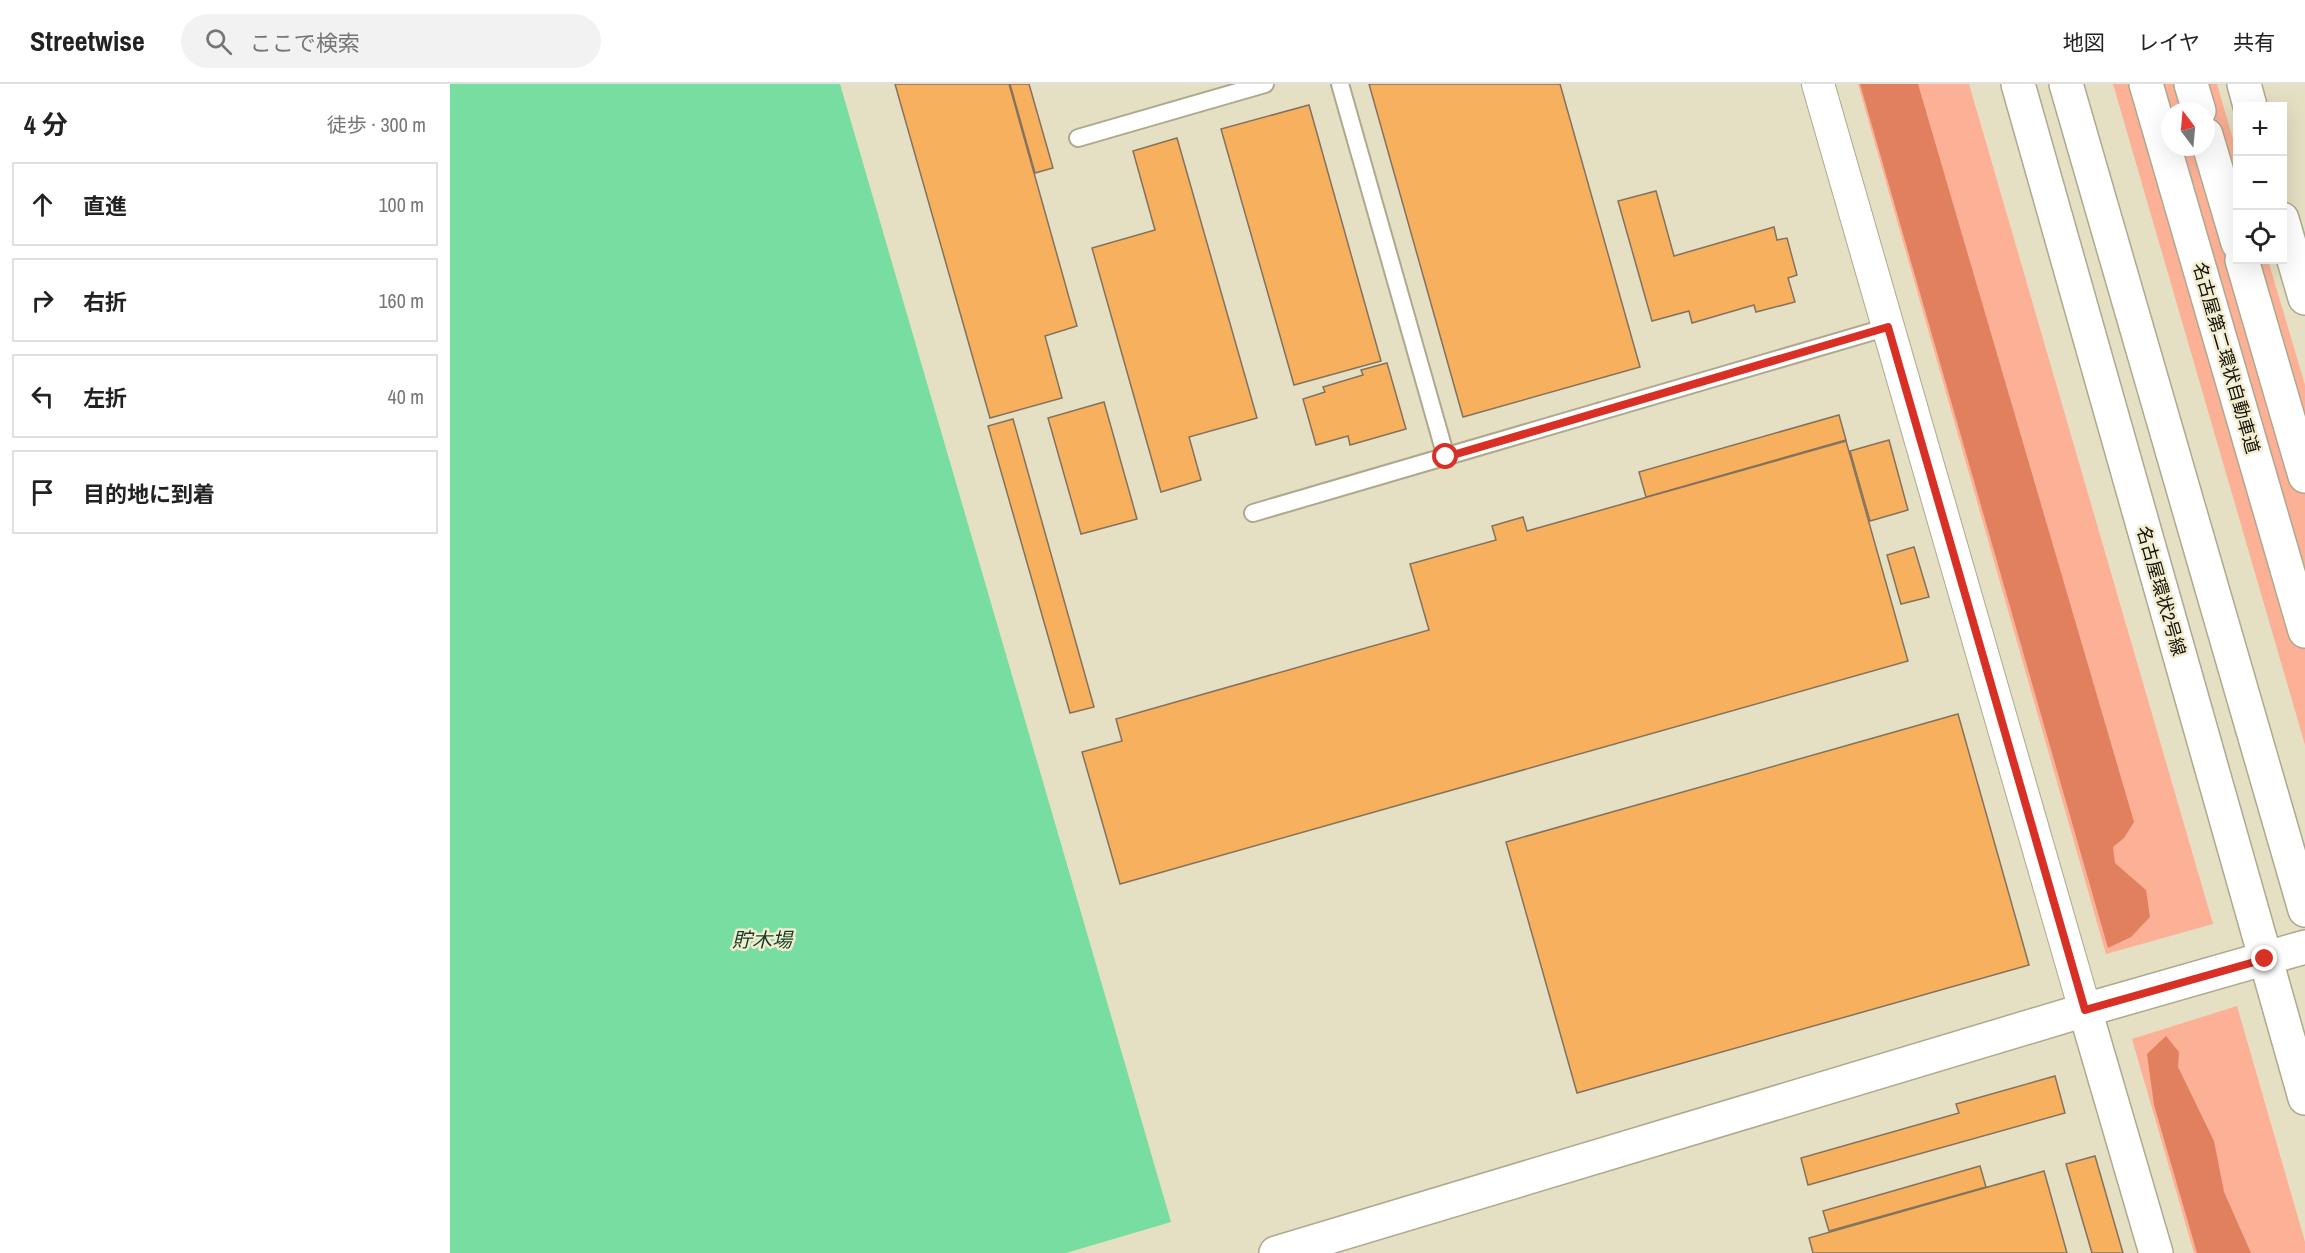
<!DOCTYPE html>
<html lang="ja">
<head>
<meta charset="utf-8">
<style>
  :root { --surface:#fff; --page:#f2f2f2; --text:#222; --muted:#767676; --line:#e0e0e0 }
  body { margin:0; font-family:"Archivo Narrow","Noto Sans JP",sans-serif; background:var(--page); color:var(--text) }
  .controls { position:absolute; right:18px; top:18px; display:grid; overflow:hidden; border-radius:0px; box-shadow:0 6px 24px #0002 }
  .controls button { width:54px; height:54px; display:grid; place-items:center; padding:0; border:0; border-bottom:2px solid var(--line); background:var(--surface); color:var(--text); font:30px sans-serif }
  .compass { position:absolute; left:1711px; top:18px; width:54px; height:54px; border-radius:50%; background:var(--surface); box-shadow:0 6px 24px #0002; rotate:344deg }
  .stop { position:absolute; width:18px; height:18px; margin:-14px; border:4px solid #d93025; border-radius:50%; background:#fff }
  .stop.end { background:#d93025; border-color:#fff; box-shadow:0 2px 6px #0008 }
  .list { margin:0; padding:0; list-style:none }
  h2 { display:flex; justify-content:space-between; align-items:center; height:78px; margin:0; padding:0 24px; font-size:26px }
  h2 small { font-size:20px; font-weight:400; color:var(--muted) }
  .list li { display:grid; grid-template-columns:39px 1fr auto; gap:18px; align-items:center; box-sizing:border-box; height:84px; margin:0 12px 12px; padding:0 12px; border:2px solid var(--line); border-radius:0px }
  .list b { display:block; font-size:22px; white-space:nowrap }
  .list em { font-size:20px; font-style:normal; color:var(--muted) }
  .icon { flex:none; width:33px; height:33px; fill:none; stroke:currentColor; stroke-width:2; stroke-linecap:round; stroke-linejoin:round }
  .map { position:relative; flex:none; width:1855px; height:1169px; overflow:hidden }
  header { display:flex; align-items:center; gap:36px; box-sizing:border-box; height:84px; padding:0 30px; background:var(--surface); border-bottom:2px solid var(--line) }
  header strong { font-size:28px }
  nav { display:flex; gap:33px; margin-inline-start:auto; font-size:21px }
  .search { width:420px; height:54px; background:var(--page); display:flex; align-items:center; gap:15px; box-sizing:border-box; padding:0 21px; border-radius:33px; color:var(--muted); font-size:22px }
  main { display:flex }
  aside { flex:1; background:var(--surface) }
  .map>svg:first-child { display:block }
  .green { fill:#fcb095; fill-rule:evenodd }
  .forest { fill:#e1805e }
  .water { fill:#78dda1 }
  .building { fill:#f7b15e; stroke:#84725d; stroke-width:1.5 }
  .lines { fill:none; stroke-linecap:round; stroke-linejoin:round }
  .lane-casing { stroke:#aea98e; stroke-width:20 }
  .street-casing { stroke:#aea98e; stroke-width:34 }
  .secondary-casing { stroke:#aea98e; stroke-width:36 }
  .highway-casing { stroke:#aea98e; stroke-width:36 }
  .lane { stroke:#fff; stroke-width:16 }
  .street { stroke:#fff; stroke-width:32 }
  .secondary { stroke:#fff; stroke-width:33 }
  .highway { stroke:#fff; stroke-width:33 }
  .route { stroke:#d93025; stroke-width:8 }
  .labels { text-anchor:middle; stroke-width:5; stroke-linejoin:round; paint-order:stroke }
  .street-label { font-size:18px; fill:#141208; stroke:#f2edd0 }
  .water-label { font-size:20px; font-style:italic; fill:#113d25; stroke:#f2edd0 }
</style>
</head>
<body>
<header>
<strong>Streetwise</strong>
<div class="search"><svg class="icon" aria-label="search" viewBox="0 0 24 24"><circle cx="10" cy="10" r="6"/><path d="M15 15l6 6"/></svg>ここで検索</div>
<nav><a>地図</a><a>レイヤ</a><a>共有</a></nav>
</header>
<main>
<aside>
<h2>4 分<small>徒歩 · 300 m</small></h2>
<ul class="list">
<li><svg class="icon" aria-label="ahead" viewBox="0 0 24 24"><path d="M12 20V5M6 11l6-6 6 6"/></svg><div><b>直進</b></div><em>100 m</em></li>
<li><svg class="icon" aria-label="right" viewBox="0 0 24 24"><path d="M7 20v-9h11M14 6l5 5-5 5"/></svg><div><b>右折</b></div><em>160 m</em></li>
<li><svg class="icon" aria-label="left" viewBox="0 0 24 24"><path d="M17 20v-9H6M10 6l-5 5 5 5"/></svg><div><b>左折</b></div><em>40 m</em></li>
<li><svg class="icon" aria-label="arrive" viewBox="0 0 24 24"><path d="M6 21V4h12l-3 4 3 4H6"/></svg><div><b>目的地に到着</b></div></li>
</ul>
</aside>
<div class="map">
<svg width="1855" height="1169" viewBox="0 0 1855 1169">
  <rect width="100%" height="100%" fill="#e5dfc3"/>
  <!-- green -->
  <g class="green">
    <path d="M1408,0H1519L1763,840L1656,870Z"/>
    <path d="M1663,0H1767L1787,69L1788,176H1818L1855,301V661ZM1720,27H1756V63H1720Z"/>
    <path d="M1787,922L1855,1158V1169H1744L1682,955Z"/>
  </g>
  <!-- forest -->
  <g class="forest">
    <path d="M1410,0H1468L1684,738L1674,754L1663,763L1665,779L1696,806L1700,833L1681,853L1658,864Z"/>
    <path d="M1716,952L1729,968L1728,983L1764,1057L1774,1108L1801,1169H1747L1704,1021L1697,970Z"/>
  </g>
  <!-- water -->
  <path class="water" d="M0,0H390L721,1138L616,1169H0Z"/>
  <!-- building -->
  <g class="building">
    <path d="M445,0H559L627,242L595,252L612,314L540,334Z"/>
    <path d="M560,0H579L603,84L585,89Z"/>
    <path d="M919,0H1110L1190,283L1013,333Z"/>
    <path d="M859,21L931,277L844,301L771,45Z"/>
    <path d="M727,54L807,334L739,353L751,396L711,408L642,164L705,146L683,67Z"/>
    <path d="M1206,107L1224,172L1324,143L1327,156L1337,154L1347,191L1338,194L1345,218L1306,228L1304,221L1242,239L1239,227L1202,237L1168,117Z"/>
    <path d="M937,279L956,345L900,361L898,352L866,361L853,315L875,308L873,303L913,291L911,286Z"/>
    <path d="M654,318L687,435L631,450L598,334Z"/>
    <path d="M1389,331L1396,356L1196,413L1189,388Z"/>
    <path d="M563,335L644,623L620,629L538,342Z"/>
    <path d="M1439,356L1458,426L1420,437L1400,367Z"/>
    <path d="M1396,357L1458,577L670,800L632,668L672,657L666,635L979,546L960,480L1046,456L1042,442L1073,433L1077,447Z"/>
    <path d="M1464,463L1479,513L1451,520L1437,471Z"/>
    <path d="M1508,630L1579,881L1127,1009L1056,758Z"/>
    <path d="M1605,992L1615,1029L1358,1101L1351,1074L1509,1029L1506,1020Z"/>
    <path d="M1645,1072L1673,1169H1642L1616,1080Z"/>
    <path d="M1530,1082L1536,1103L1379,1147L1373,1127Z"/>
    <path d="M1594,1087L1617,1169H1363L1359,1154Z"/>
  </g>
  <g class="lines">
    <!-- lane casing -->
    <g class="lane-casing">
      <g id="lane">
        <path d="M890,0L996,373"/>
        <path d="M628,54L815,0"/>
        <path d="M803,429L1438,243"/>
      </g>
    </g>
    <!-- street casing -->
    <g class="street-casing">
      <path id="street" d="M1368,0L1635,926"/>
    </g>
    <!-- secondary casing -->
    <g class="secondary-casing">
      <g id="secondary">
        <path d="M1794,0L1800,22"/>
        <path d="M1832,135L1855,214"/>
        <path d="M1635,926L1706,1169"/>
        <path d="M826,1169L1635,926L1855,863"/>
      </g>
    </g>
    <!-- highway casing -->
    <g class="highway-casing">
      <g id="highway">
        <path d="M1568,0L1855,1014"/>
        <path d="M1616,0L1855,826"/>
        <path d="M1696,0L1855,547"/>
        <path d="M1741,0L1749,27"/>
        <path d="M1756,51L1788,159"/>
        <path d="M1792,176L1855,392"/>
      </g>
    </g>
    <!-- lane -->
    <use href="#lane" class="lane"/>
    <!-- street -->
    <use href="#street" class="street"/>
    <!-- secondary -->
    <use href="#secondary" class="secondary"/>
    <!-- highway -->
    <use href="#highway" class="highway"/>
  </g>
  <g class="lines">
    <!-- route -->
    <path class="route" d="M996,373L1438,243L1635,926L1815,875"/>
  </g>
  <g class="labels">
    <!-- street labels -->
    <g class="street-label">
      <text transform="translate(1776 274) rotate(74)" y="6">名古屋第二環状自動車道</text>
      <text transform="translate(1711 507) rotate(74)" y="6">名古屋環状2号線</text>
    </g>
    <!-- water labels -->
    <g class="water-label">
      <text x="312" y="863">貯木場</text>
    </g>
  </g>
</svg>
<div class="controls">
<button>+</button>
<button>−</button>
<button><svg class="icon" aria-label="locate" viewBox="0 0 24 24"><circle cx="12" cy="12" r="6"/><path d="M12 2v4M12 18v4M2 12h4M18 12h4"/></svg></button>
</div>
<svg class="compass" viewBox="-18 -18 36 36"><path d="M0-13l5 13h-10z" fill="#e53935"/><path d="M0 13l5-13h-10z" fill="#767676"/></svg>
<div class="stop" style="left:996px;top:373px"></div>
<div class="stop end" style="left:1815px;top:875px"></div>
</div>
</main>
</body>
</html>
